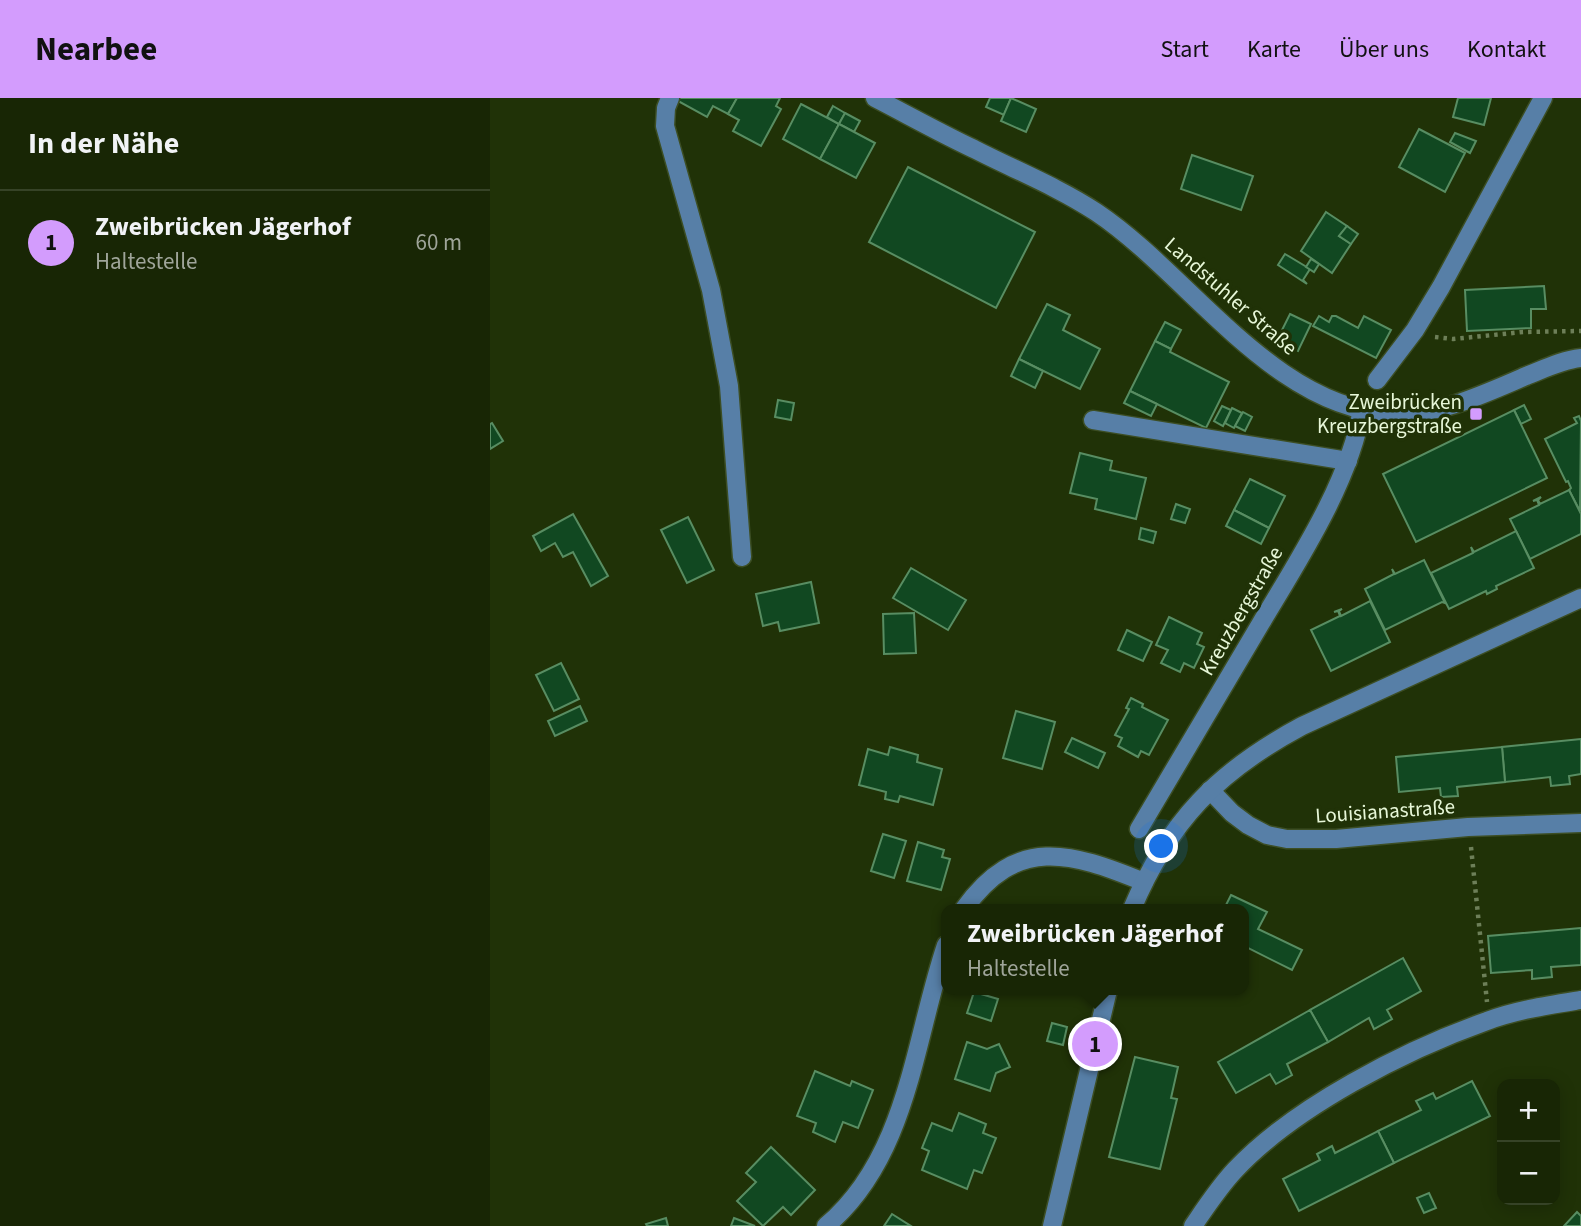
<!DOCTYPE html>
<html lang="de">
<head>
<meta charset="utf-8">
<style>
  :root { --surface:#182605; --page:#212e0f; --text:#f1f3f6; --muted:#9fa59a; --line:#364327; --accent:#d39cfd }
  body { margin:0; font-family:"Source Sans 3",sans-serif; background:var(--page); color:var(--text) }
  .controls { position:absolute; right:21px; bottom:21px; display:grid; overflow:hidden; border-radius:14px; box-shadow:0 4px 18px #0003 }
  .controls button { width:63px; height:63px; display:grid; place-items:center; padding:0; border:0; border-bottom:2px solid var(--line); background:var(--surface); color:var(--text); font:35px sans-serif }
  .you { position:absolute; left:672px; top:749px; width:24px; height:24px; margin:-18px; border:5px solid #fff; border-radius:50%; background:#1a73e8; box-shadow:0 0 0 10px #1a73e833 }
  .badge { display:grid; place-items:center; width:46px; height:46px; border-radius:50%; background:var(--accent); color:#111; font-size:23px; font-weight:700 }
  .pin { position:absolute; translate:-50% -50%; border:4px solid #fff; box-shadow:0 2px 7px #0006 }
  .popup { position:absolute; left:451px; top:806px; width:308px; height:91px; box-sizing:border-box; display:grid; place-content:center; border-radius:14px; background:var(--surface); filter:drop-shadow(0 2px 5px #0005); font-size:23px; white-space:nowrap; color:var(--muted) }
  .popup b { font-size:26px; color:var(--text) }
  .popup::after { content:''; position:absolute; left:50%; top:100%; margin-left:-14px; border:14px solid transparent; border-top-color:var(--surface) }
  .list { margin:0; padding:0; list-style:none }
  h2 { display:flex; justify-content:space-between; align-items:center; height:91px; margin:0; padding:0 28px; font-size:30px }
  h2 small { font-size:23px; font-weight:400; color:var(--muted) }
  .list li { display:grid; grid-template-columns:46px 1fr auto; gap:21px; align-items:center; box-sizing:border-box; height:105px; padding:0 28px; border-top:2px solid var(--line) }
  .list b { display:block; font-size:26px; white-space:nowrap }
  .list p { margin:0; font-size:23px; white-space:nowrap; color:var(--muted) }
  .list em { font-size:23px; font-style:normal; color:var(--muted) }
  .map { position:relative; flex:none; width:1091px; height:1128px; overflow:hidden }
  header { display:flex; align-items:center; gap:42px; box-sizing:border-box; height:98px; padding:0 35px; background:var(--accent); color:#111 }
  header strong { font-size:33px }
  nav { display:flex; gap:38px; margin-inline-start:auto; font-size:24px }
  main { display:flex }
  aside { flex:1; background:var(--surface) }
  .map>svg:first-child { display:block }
  .building { fill:#114821; stroke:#588d62; stroke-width:2 }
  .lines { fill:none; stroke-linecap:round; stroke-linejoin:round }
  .minor-casing { stroke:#3c4e24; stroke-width:21 }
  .path { stroke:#6d7f58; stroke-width:4.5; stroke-dasharray:3.5 5; stroke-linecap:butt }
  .minor { stroke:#577fa7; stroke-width:18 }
  .poi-dot { fill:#d39cfd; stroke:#203207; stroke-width:2.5 }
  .labels { text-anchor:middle; stroke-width:7; stroke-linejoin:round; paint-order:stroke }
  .street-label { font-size:21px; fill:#e7f7d8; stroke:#203207 }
  .poi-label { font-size:21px; fill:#e7f7d8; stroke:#203207; text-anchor:end }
</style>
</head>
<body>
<header>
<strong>Nearbee</strong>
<nav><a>Start</a><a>Karte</a><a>Über uns</a><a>Kontakt</a></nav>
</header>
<main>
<aside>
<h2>In der Nähe<small></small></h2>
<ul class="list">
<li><span class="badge">1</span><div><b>Zweibrücken Jägerhof</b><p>Haltestelle</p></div><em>60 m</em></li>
</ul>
</aside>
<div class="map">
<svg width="1091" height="1128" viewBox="0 0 1091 1128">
  <rect width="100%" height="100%" fill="#203207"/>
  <!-- building -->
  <g class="building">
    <path d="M189,0H247L238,16L223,8L217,19L188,3Z"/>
    <path d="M247,0H290L286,8L291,11L271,48L243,33L249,22L238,16Z"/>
    <path d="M500,0H521L514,17L496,9Z"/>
    <path d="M521,0L546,11L536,34L511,23Z"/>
    <path d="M968,0H1001L994,27L963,19Z"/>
    <path d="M311,6L349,26L330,61L293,41Z"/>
    <path d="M343,8L355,15L349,26L337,19Z"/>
    <path d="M355,15L370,23L364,34L349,26Z"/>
    <path d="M349,26L385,45L366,80L330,61Z"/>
    <path d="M929,31L975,55L955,94L909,69Z"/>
    <path d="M965,35L986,43L980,55L960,44Z"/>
    <path d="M702,57L763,78L751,112L691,91Z"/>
    <path d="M418,69L545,134L506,210L379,144Z"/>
    <path d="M836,114L857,128L849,138L861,146L842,175L811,153Z"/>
    <path d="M857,128L868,136L861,146L849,138Z"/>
    <path d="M795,156L820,171L813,182L817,186L788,167Z"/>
    <path d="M821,161L829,166L824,174L816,169Z"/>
    <path d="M1054,188L1056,211H1041V230L977,233L975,192Z"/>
    <path d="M557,206L580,217L573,232L610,251L590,291L529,261Z"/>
    <path d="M800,216L821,226L808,253L787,242Z"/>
    <path d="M829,218L839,224L842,218H846L868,230L874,218L901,232L886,260L823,228Z"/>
    <path d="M675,224L691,232L681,251L665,243Z"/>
    <path d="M665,243L681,251L680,254L739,284L716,330L640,293Z"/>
    <path d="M529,261L553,273L545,290L521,278Z"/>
    <path d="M640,293L667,306L661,318L634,305Z"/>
    <path d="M288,302L304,305L301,322L285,319Z"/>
    <path d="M1034,307L1041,321L1031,326L1024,312Z"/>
    <path d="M732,308L741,312L733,328L724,323Z"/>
    <path d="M742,310L752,315L744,330L735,325Z"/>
    <path d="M1024,312L1057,380L926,444L893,376Z"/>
    <path d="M753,314L762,319L755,333L745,328Z"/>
    <path d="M1089,318L1091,323L1090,413L1079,392L1081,390L1078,383L1076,384L1055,341L1087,325L1084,320Z"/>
    <path d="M2,325L13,343L0,351V326Z"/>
    <path d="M590,355L622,363L620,372L656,380L646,421L605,411L607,401L580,395Z"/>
    <path d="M760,381L795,398L779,430L744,412Z"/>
    <path d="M1079,392L1091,416V436L1040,461L1020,421L1049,407L1047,402L1043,403L1051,399L1048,402L1050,406Z"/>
    <path d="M686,406L700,411L695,425L681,421Z"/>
    <path d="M744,412L779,430L771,446L736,428Z"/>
    <path d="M83,416L118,478L101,488L83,454L73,459L65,445L51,453L43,438Z"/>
    <path d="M198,419L224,472L197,485L171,432Z"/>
    <path d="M651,430L666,434L663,445L649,441Z"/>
    <path d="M1026,433L1044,470L1006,488L1007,491L997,496L996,493L959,511L941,475L983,455L981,449L984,454Z"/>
    <path d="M934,462L955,505L952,504L895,532L875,491L904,476L902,471L905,476Z"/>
    <path d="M421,470L476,502L458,532L403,500Z"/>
    <path d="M321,484L329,525L290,533L288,524L273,528L266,496Z"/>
    <path d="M880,503L900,544L841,573L821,532L850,518L848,513L844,514L852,511L849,513L851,518Z"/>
    <path d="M424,515L426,555L394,556L393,516Z"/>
    <path d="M679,519L712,535L707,546L714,549L704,570L694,565L690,574L671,565L678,552L666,547Z"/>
    <path d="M637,532L662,544L653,563L628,552Z"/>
    <path d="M71,565L89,601L64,613L46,577Z"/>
    <path d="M641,600L653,606L652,609L678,622L659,657L651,653L648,659L628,648L632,640L625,637L639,611L636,610Z"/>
    <path d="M90,608L97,623L65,638L58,623Z"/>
    <path d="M526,613L565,624L552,671L513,660Z"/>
    <path d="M582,640L615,655L608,670L575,654Z"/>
    <path d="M1091,641V676L1079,678L1080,686L1061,688L1060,679L1015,684L1012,649Z"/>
    <path d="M400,649L428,657L427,664L452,671L443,707L410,698L408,704L395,701L396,694L369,687L378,651L398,657Z"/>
    <path d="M1012,649L1015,684L967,689L968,698L951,699L950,690L909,694L906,659Z"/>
    <path d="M393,736L416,743L404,780L381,773Z"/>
    <path d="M428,744L454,752L452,759L460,761L451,792L417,783Z"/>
    <path d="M741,797L777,814L768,831L812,852L802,872L754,848V811H734Z"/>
    <path d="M1091,830V867L1061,869L1062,879L1042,881V872L1001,875L998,838Z"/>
    <path d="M913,860L931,893L897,912L902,921L884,931L879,920L838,944L820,912Z"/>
    <path d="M484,894L508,901L501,923L477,915Z"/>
    <path d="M820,912L838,944L797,966L802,977L786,986L780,976L746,995L728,964Z"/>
    <path d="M562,925L577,929L573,947L557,943Z"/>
    <path d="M477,944L497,951L509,946L520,969L506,975L500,993L465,981Z"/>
    <path d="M645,959L688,969L681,1000L687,1001L670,1071L619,1059Z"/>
    <path d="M325,973L360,988L362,983L383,992L368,1030L353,1024L345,1044L323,1034L326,1025L307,1018Z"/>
    <path d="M982,983L1000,1018L904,1065L888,1033L931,1012L926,1003L943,995L946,1001Z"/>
    <path d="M469,1015L496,1026L493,1035L506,1040L492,1075L484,1072L477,1091L432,1072L439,1053L432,1050L442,1025L462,1033Z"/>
    <path d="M888,1033L904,1065L809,1113L793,1081L830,1062L827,1056L842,1048L845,1055Z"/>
    <path d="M281,1049L325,1092L301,1117L293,1109L273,1128L247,1103L266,1084L256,1075Z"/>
    <path d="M939,1095L946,1110L934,1115L927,1100Z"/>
    <path d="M1087,1114L1091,1118V1128H1074Z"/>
    <path d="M402,1116L421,1128H394Z"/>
    <path d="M176,1120L178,1128H157L156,1126Z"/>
    <path d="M244,1120L265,1128H241Z"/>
  </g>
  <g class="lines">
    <!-- minor casing -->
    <g class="minor-casing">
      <g id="minor">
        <path d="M180,0L176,10L175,28L221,192L239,288L252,459"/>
        <path d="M385,0C418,17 450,35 484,51C525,72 568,89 606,114C699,176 784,312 904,316C950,317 994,296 1036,278C1054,271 1072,262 1091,260"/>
        <path d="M887,282L925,232L951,189L1053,0"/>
        <path d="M603,322L858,363"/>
        <path d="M720,692L742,715L758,727L777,737L797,741H846L978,729L1091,725"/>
        <path d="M649,731C690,662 730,594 771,525C808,463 861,382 872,310"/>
        <path d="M474,811C527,737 580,754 654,784"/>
        <path d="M642,811C679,723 728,673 812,628L1091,500"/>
        <path d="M336,1128C418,1059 424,942 456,847"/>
        <path d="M562,1128L618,892"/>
        <path d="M703,1128C716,1109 729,1089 745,1072C804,1009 915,952 997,923C1026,912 1060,907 1091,902"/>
      </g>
    </g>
    <!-- path -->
    <g class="path">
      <path d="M945,239L963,241L1033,234L1091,233"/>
      <path d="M981,749L997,904"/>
    </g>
    <!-- minor -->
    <use href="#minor" class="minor"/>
  </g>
  <!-- markers -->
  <rect class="poi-dot" x="979" y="309" width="14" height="14" rx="3.5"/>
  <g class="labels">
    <!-- street labels -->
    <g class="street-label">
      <text transform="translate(741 198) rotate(41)" y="7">Landstuhler Straße</text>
      <text transform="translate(751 513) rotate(-60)" y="7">Kreuzbergstraße</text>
      <text transform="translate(895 713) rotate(-4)" y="7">Louisianastraße</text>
    </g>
    <!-- poi labels -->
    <g class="poi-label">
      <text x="972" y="311">Zweibrücken<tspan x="972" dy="24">Kreuzbergstraße</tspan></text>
    </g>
  </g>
</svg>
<div class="controls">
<button>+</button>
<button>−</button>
</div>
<div class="you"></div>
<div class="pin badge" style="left:605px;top:946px">1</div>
<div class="popup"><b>Zweibrücken Jägerhof</b>Haltestelle</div>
</div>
</main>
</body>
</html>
